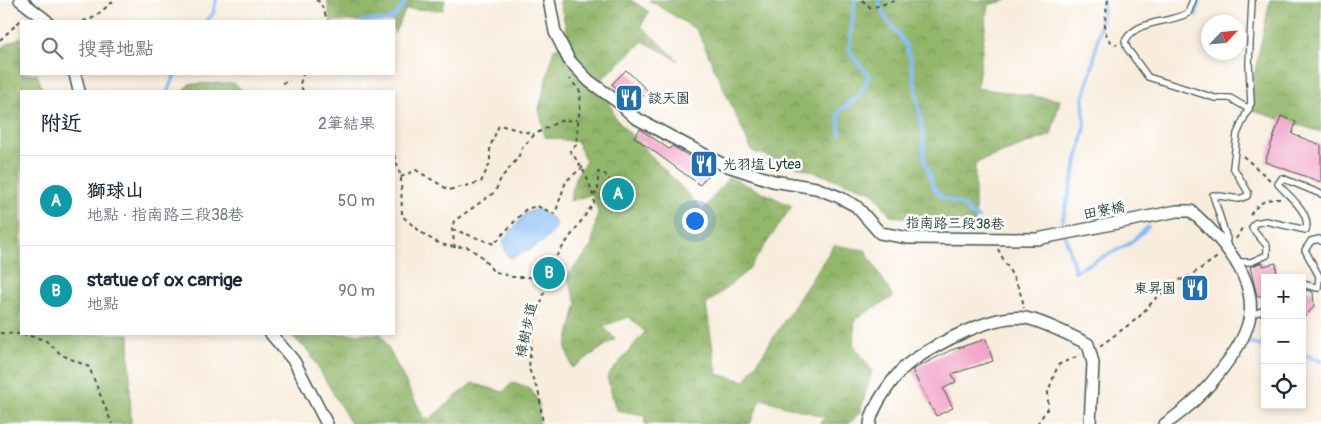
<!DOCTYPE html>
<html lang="zh-TW">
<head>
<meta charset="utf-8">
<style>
  :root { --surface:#fff; --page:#f6f6f7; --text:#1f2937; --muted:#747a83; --line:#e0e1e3; --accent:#1f6fb2 }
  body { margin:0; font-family:Pangolin,"LXGW WenKai TC",sans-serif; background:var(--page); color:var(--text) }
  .controls { position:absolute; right:15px; bottom:15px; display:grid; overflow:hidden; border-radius:0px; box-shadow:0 2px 8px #0003 }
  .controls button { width:45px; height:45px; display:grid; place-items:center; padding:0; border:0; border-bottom:1px solid var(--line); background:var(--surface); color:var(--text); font:25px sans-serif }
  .compass { position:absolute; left:1201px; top:15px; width:45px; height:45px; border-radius:50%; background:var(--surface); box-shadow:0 2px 8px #0003; rotate:64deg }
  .you { position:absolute; left:694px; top:220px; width:18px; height:18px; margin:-12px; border:4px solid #fff; border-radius:50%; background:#1a73e8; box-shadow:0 0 0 8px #1a73e833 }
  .badge { display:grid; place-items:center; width:32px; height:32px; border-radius:50%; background:var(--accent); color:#fff; font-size:16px; font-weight:700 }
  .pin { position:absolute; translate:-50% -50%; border:2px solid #fff; box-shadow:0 1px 5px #0006 }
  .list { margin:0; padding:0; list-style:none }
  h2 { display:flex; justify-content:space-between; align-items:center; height:65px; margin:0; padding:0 20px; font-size:21px }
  h2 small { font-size:16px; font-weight:400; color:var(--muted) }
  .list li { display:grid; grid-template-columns:32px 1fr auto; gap:15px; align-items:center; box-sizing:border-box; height:90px; padding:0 20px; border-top:1px solid var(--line) }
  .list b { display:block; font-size:19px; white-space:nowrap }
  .list p { margin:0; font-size:16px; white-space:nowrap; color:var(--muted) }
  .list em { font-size:16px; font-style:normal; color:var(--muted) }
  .icon { flex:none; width:28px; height:28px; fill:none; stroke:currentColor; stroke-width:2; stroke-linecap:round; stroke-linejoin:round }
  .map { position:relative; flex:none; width:1321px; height:424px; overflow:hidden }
  .search { position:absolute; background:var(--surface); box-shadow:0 2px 8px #0003; left:20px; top:20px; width:375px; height:55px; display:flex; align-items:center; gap:12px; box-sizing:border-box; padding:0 18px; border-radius:0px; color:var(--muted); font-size:19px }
  .panel { position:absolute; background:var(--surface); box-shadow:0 2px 8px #0003; left:20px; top:90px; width:375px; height:245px; border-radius:0px }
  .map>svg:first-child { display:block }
  .forest { fill:url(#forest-crowns); stroke:#587a50 }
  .water { fill:#85bcf4; stroke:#527c94 }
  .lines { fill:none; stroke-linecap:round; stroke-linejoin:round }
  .stream { stroke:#85bcf4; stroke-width:4 }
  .building { fill:#f1a4c8 }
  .service-casing { stroke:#40574d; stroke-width:8 }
  .minor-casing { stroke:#40574d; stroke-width:14 }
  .path { stroke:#40574d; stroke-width:2; stroke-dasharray:4 4; stroke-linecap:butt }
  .service { stroke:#fff; stroke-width:5.5 }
  .minor { stroke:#fff; stroke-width:11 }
  .labels { text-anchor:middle; stroke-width:5; stroke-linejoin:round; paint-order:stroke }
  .poi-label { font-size:14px; fill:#1f3d34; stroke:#fff; text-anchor:start }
  .street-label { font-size:14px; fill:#1f3d34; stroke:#fff }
</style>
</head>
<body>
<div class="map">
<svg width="1321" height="424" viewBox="0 0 1321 424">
  <defs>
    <pattern id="forest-crowns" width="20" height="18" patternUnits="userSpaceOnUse" patternTransform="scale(1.25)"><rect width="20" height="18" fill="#92b66b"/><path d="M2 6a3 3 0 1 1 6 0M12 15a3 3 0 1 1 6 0" fill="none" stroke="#779559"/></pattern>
  </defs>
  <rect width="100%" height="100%" fill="#fff"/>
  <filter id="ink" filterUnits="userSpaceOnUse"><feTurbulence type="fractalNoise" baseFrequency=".02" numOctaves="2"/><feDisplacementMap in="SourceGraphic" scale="10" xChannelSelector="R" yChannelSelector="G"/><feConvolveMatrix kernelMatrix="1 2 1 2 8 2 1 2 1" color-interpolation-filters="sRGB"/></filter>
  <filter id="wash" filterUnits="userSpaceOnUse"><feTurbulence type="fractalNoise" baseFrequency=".0096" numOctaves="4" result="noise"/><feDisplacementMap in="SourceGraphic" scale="20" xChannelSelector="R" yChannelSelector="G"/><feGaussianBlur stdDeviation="1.12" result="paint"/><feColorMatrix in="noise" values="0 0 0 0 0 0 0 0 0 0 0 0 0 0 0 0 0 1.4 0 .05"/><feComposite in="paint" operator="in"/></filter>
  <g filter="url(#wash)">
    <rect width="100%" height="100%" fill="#f8ecdc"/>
    <!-- forest -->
    <g class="forest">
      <path d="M327,0H445L443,10L406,9L394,34V21H331Z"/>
      <path d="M559,0H631L649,12L641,26L678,60L643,41L602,79L615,118L703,210L729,177L792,206L748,270L706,305L717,374L745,381L834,245L865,250L893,297L855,319L853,344L872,371L860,412L849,424H819L825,417L761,399L750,424H645L644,415L616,410L607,377L645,332L629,317L603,326L615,339L572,368L566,348L577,303L567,276L591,248L598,212L592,194L570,201L575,178L586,161L577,142L545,137L539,109L554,49L570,43Z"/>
      <path d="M649,0H1007L988,5L977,88L1060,100L1051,135L975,163V224L891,216L873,192L752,151L697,30Z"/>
      <path d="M1270,0H1321V132L1247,109Z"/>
      <path d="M21,37V74H37L43,91H21V334H129L131,424H0V48Z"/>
      <path d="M234,83L243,91H184L189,84Z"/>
      <path d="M290,334H381L424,418L430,419L472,383L503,392L513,382L530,388L539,403V424H351L309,352Z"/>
    </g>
    <!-- water -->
    <path class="water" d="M538,209L553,219L556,226C551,240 525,253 510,258L506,253L503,241L526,213Z"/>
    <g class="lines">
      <!-- stream -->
      <g class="stream">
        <path d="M878,0L885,17L905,43L911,61L923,132L924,158L933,186L940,196L966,207L970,213L978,218"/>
        <path d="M1103,0V10L1093,64L1083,99L1085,127L1062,223L1075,271L1129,244L1148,227"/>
        <path d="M1196,15L1199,0"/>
        <path d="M206,21L213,14L216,0"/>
        <path d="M363,21C371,19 375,21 383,21C395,21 401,8 407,0"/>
        <path d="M168,91L175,74"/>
        <path d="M840,134L838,116L841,109C857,100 863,93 869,75L854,58L849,49L855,0"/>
        <path d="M1250,342L1265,348"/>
        <path d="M1302,354L1321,361"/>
      </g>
    </g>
    <g id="blocks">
      <!-- building -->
      <g class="building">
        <path d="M626,70L648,91L634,105L612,84Z"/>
        <path d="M1281,116L1296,122L1292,134L1321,145V182L1265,162Z"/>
        <path d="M640,129L669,149L672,146L712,169L700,185L634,137Z"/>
        <path d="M1263,262V266L1276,263L1277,278H1265V296H1257L1250,267Z"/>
        <path d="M1302,289L1313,292L1314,307L1302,319Z"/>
        <path d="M986,339L993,361L952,374L956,382L943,389L953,408L936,416L912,370L951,350Z"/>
      </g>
    </g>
  </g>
  <g filter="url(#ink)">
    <use href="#blocks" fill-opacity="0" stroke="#40574d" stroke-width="1"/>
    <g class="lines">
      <!-- service casing -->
      <g class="service-casing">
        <g id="service">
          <path d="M1193,0L1188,13C1168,24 1137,19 1125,41L1127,48L1148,77L1215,98H1230L1249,109"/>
          <path d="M1225,245L1227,239L1213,195L1239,199L1247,196L1248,192L1233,167L1237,134L1251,103L1249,64L1252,0"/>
          <path d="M1236,262H1251L1267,255V246L1252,228L1255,223L1266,221L1306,230C1311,212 1289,197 1278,184L1282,178L1321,194"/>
          <path d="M1302,284L1318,288L1319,276L1305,250L1311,241L1319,239L1321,241"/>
          <path d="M1250,315L1265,310"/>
        </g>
      </g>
      <!-- minor casing -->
      <g class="minor-casing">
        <g id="minor">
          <path d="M20,0L47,21"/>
          <path d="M549,0L555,32L569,60L589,81L618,102L634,117L722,164L773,181L816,188L839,197L856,206L880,233L909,238L1037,239L1177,211H1191C1218,235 1255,274 1250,314C1248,332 1236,351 1225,365C1208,389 1189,408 1165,424"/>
          <path d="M75,74L79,91"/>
          <path d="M271,334L294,361L327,424"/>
          <path d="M870,424C872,406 897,371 912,361C937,344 993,313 1025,318C1040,320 1074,337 1088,344L1093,363L1090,424"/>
        </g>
      </g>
      <!-- path -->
      <g class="path">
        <path d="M316,0L320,2L328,21"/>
        <path d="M862,0L871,8L897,0"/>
        <path d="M1108,0C1106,14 1099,39 1117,45"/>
        <path d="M83,21L93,18L115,0"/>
        <path d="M0,40L23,18"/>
        <path d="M282,83L290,81"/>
        <path d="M303,91L300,84L303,74"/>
        <path d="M394,155L401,177L402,216C421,232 439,251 466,246L481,256L493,271L512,277H530L541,284L544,292L531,342L529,369L539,394L543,424"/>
        <path d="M1243,156L1270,180"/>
        <path d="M401,177L416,170L449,190L481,182L490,163V147L499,125L534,134"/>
        <path d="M593,194L598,193V172L605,174L622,195"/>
        <path d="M1250,215C1259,203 1265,198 1281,199"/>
        <path d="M452,229L494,244L526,209L537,206L555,214L566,181L583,167"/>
        <path d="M1236,239L1243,226"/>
        <path d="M455,248L452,229L454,221L495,192L501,178L518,158L522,148L535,134L560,121L577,120"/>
        <path d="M998,249C1007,268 1021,286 1024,308"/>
        <path d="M541,284L555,258L594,203C592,184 582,166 570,151L576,145L581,93L570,79"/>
        <path d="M0,333L21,334"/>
        <path d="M22,334L45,340L62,355L89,367L112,424"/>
        <path d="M1100,346L1138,318L1155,299L1177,280L1185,279L1219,256"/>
        <path d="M1037,424L1048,408V392L1058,365L1080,355"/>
      </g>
      <!-- service -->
      <use href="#service" class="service"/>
      <!-- minor -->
      <use href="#minor" class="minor"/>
    </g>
  </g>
  <!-- icons -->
  <defs>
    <g id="restaurant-square" transform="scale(1.4375)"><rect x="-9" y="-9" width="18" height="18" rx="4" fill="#1f6fb2" stroke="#fff"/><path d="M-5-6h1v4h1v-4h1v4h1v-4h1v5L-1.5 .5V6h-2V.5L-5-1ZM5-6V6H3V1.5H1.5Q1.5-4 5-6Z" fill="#fff"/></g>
  </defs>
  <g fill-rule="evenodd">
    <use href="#restaurant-square" x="629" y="98"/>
    <use href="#restaurant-square" x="704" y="164"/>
    <use href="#restaurant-square" x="1195" y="288"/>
  </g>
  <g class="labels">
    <!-- poi labels -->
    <g class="poi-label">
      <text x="648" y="103">談天園</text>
      <text x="723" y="169">光羽塩 Lytea</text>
      <text x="1176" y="293" text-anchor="end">東昇園</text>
    </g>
    <!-- street labels -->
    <g class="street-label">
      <text transform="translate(1104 210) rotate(-11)" y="5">田寮橋</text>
      <text transform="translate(955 223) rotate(1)" y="5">指南路三段38巷</text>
      <text transform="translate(526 330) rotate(-78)" y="5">樟樹步道</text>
    </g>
  </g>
</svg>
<div class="controls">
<button>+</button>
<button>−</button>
<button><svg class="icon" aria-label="locate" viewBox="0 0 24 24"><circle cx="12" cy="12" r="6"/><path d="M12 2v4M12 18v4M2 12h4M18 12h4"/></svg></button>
</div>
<svg class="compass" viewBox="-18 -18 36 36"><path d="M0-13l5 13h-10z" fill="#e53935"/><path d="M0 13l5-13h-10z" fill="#747a83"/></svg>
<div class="you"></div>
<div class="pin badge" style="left:618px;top:194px;background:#0f9aa8">A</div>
<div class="pin badge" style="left:549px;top:273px;background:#0f9aa8">B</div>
<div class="search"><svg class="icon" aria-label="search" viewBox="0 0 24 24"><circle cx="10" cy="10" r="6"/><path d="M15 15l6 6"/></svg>搜尋地點</div>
<section class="panel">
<h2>附近<small>2筆結果</small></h2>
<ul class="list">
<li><span class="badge" style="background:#0f9aa8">A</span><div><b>獅球山</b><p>地點 · 指南路三段38巷</p></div><em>50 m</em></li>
<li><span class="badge" style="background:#0f9aa8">B</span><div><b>statue of ox carrige</b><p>地點</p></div><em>90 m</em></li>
</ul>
</section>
</div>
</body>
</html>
